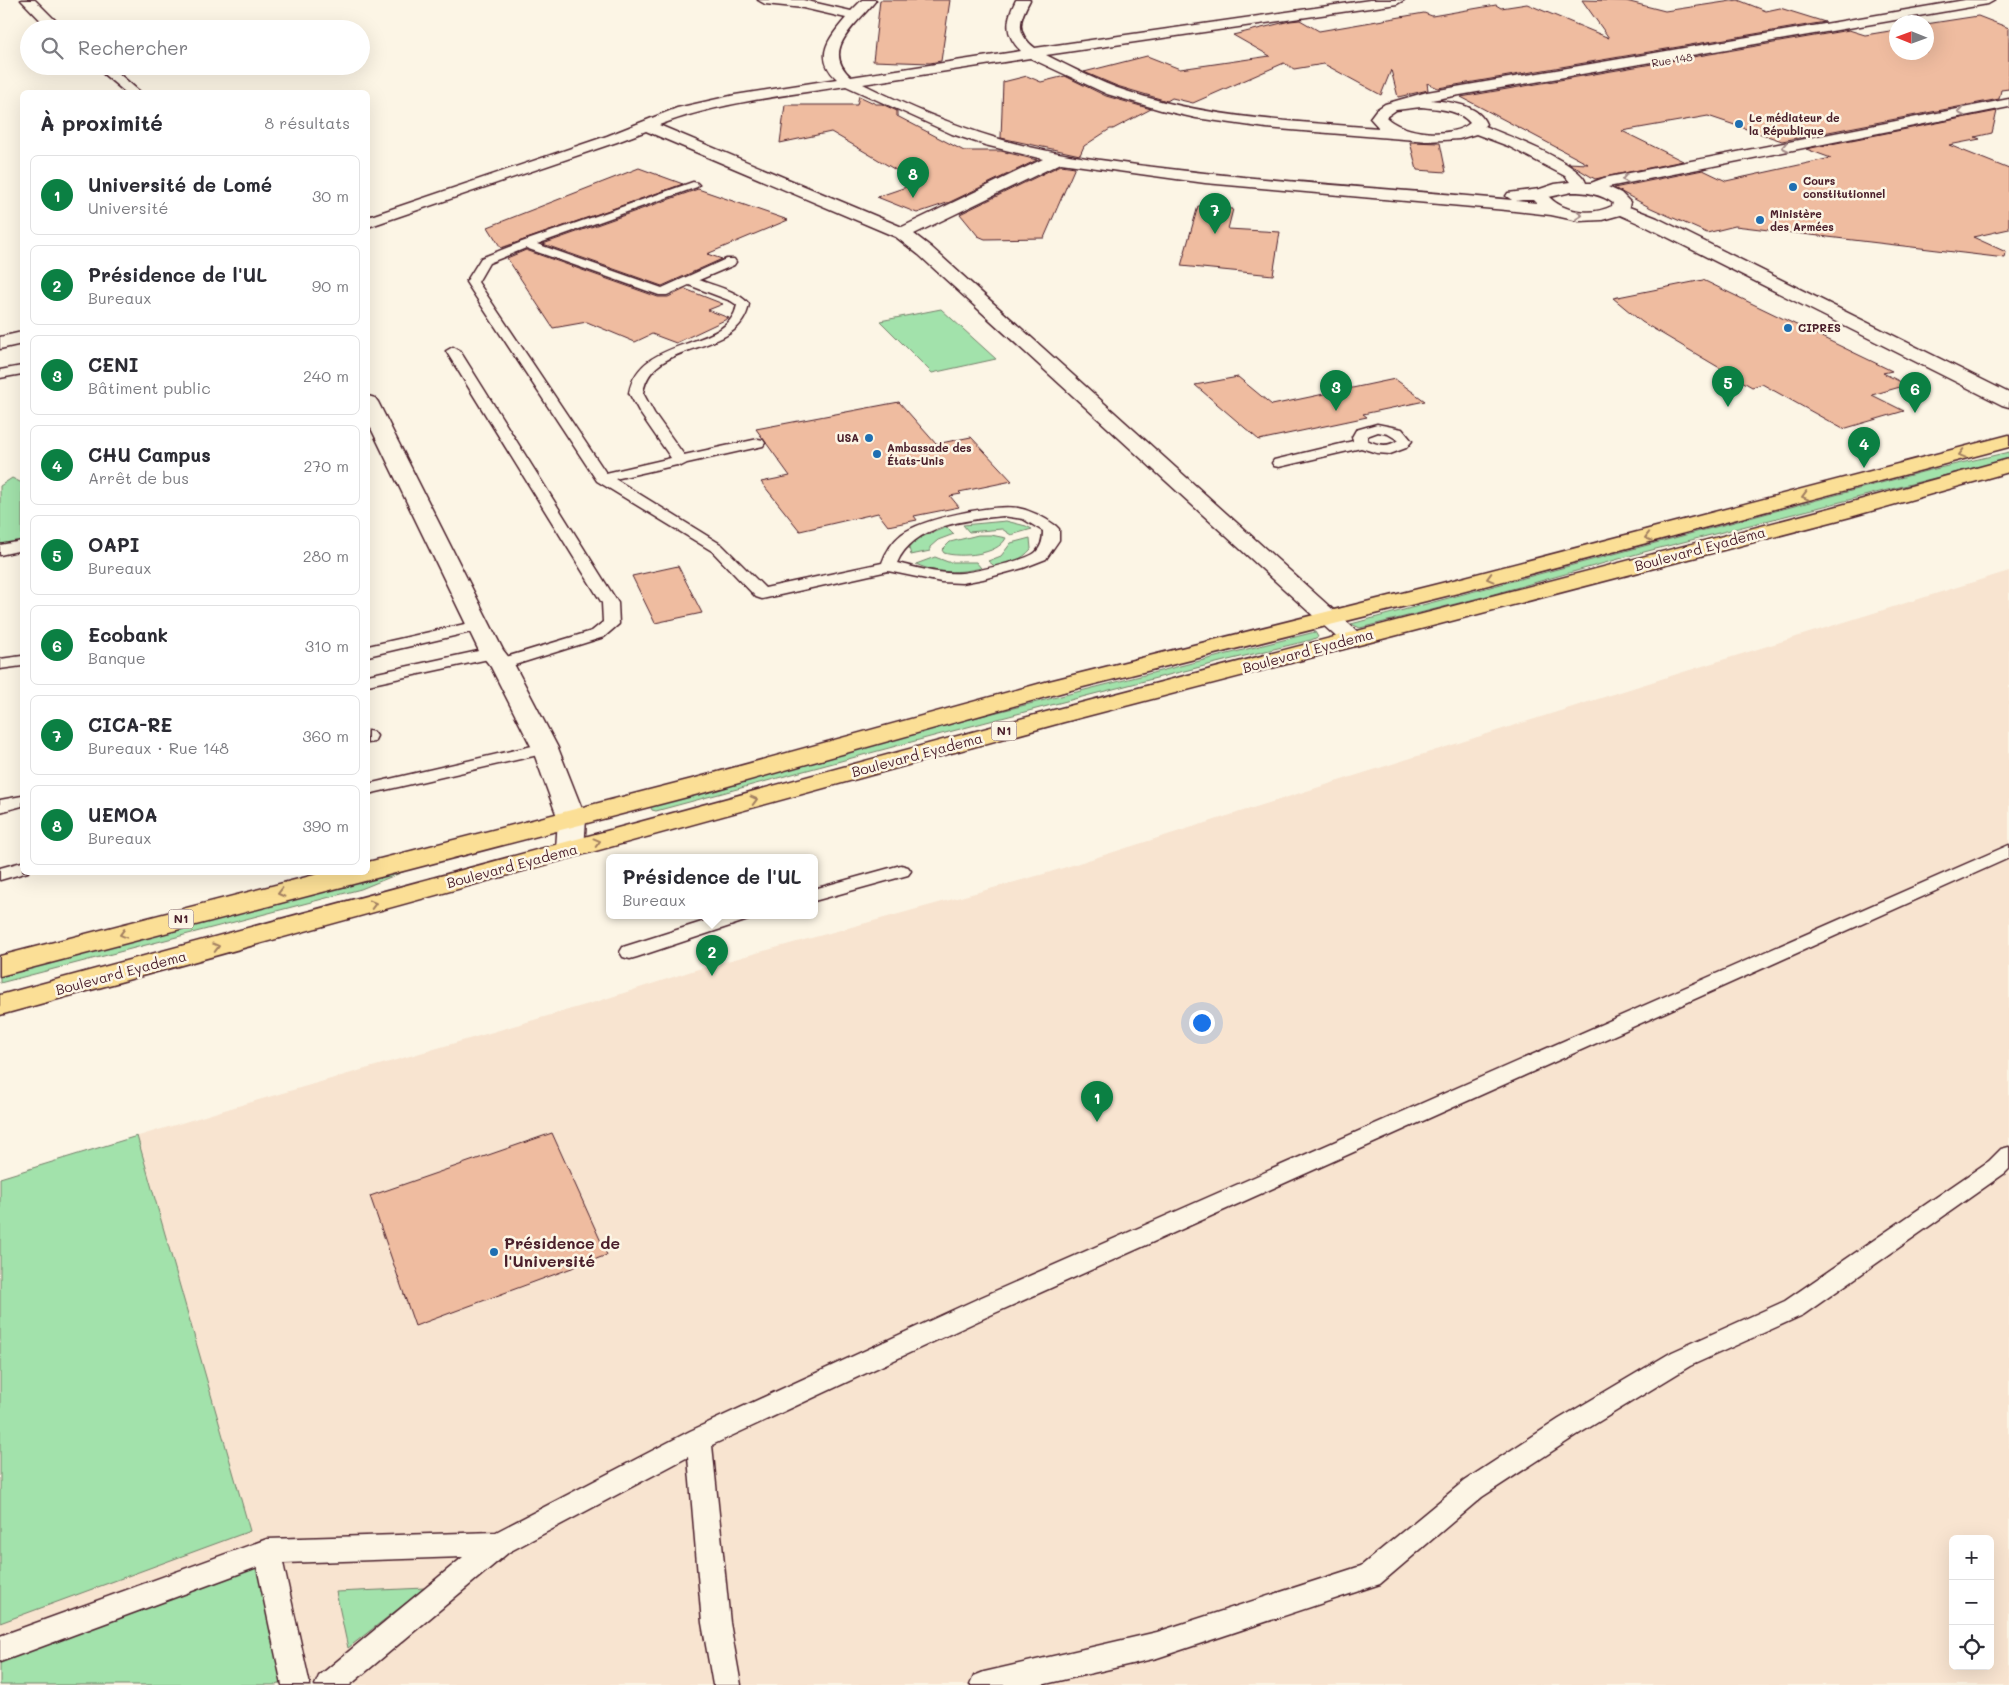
<!DOCTYPE html>
<html lang="fr">
<head>
<meta charset="utf-8">
<style>
  :root { --surface:#fff; --page:#f7f7f7; --text:#2b2b33; --muted:#7c7c81; --line:#e1e1e2; --accent:#0b8043 }
  body { margin:0; font-family:Mali,sans-serif; background:var(--page); color:var(--text) }
  .controls { position:absolute; right:15px; bottom:15px; display:grid; overflow:hidden; border-radius:8px; box-shadow:0 5px 20px #0002 }
  .controls button { width:45px; height:45px; display:grid; place-items:center; padding:0; border:0; border-bottom:1px solid var(--line); background:var(--surface); color:var(--text); font:25px sans-serif }
  .compass { position:absolute; left:1889px; top:15px; width:45px; height:45px; border-radius:50%; background:var(--surface); box-shadow:0 5px 20px #0002; rotate:271deg }
  .you { position:absolute; left:1201px; top:1022px; width:18px; height:18px; margin:-12px; border:4px solid #fff; border-radius:50%; background:#1a73e8; box-shadow:0 0 0 8px #1a73e833 }
  .badge { display:grid; place-items:center; width:32px; height:32px; border-radius:50%; background:var(--accent); color:#fff; font-size:16px; font-weight:700 }
  .pin { position:absolute; translate:-50% -41px; filter:drop-shadow(0 1px 2px #0008) }
  .pin::after { content:''; position:absolute; top:26px; width:18px; height:15px; background:inherit; clip-path:polygon(0 0,100% 0,50% 100%) }
  .popup { position:absolute; left:606px; top:854px; width:212px; height:65px; box-sizing:border-box; display:grid; place-content:center; border-radius:8px; background:var(--surface); filter:drop-shadow(0 1px 4px #0005); font-size:16px; white-space:nowrap; color:var(--muted) }
  .popup b { font-size:19px; color:var(--text) }
  .popup::after { content:''; position:absolute; left:50%; top:100%; margin-left:-10px; border:10px solid transparent; border-top-color:var(--surface) }
  .list { margin:0; padding:0; list-style:none }
  h2 { display:flex; justify-content:space-between; align-items:center; height:65px; margin:0; padding:0 20px; font-size:21px }
  h2 small { font-size:16px; font-weight:400; color:var(--muted) }
  .list li { display:grid; grid-template-columns:32px 1fr auto; gap:15px; align-items:center; box-sizing:border-box; height:80px; margin:0 10px 10px; padding:0 10px; border:1px solid var(--line); border-radius:8px }
  .list b { display:block; font-size:19px; white-space:nowrap }
  .list p { margin:0; font-size:16px; white-space:nowrap; color:var(--muted) }
  .list em { font-size:16px; font-style:normal; color:var(--muted) }
  .icon { flex:none; width:28px; height:28px; fill:none; stroke:currentColor; stroke-width:2; stroke-linecap:round; stroke-linejoin:round }
  .map { position:relative; flex:none; width:2009px; height:1685px; overflow:hidden }
  .search { position:absolute; background:var(--surface); box-shadow:0 5px 20px #0002; left:20px; top:20px; width:350px; height:55px; display:flex; align-items:center; gap:12px; box-sizing:border-box; padding:0 18px; border-radius:28px; color:var(--muted); font-size:19px }
  .panel { position:absolute; background:var(--surface); box-shadow:0 5px 20px #0002; left:20px; top:90px; width:350px; height:785px; border-radius:8px }
  .map>svg:first-child { display:block }
  .built { fill:#f8e4d0; fill-rule:evenodd }
  .green { fill:#a2e2ab; stroke:#76806b }
  .building { fill:#efbca0; stroke:#4a1f2b }
  .lines { fill:none; stroke-linecap:round; stroke-linejoin:round }
  .lane-casing { stroke:#4a1f2b; stroke-width:3 }
  .street-casing { stroke:#4a1f2b; stroke-width:3 }
  .highway-casing { stroke:#4a1f2b; stroke-width:3 }
  .lane { fill:#fcf5e5; fill-rule:evenodd }
  .street { fill:#fcf5e5; fill-rule:evenodd }
  .highway { fill:#fbdf96; fill-rule:evenodd }
  .oneway { stroke:#a38a88 }
  .oneway2 { stroke:#a27f60 }
  .poi-dot { fill:#1f6fb2; stroke:#fcf5e5; stroke-width:2 }
  .labels { text-anchor:middle; stroke-width:5; stroke-linejoin:round; paint-order:stroke }
  .far-street-label { font-size:11px; fill:#4a1f2b; stroke:#fcf5e5 }
  .far-poi-label { font-size:11px; font-weight:bold; fill:#4a1f2b; stroke:#fcf5e5; text-anchor:start }
  .shield { fill:#fcf5e5; stroke:#7f5f63; stroke-width:1 }
  .shield-label { font-size:12px; font-weight:bold; fill:#4a1f2b }
  .street-label { font-size:14px; fill:#4a1f2b; stroke:#fcf5e5 }
  .near-poi-label { font-size:16px; font-weight:bold; fill:#4a1f2b; stroke:#fcf5e5; text-anchor:start }
</style>
</head>
<body>
<div class="map">
<svg width="2009" height="1685" viewBox="0 0 2009 1685">
  <rect width="100%" height="100%" fill="#fcf5e5"/>
  <filter id="ink" filterUnits="userSpaceOnUse"><feTurbulence type="fractalNoise" baseFrequency=".02" numOctaves="2"/><feDisplacementMap in="SourceGraphic" scale="10" xChannelSelector="R" yChannelSelector="G"/><feConvolveMatrix kernelMatrix="1 2 1 2 8 2 1 2 1" color-interpolation-filters="sRGB"/></filter>
  <g filter="url(#ink)">
    <!-- built -->
    <path class="built" d="M2009,571V1685H0V1178L231,1108L599,1001L695,970L1044,874L1677,674ZM1953,1539H1990V1666H1953Z"/>
    <!-- green -->
    <g class="green">
      <path d="M941,309L996,359L932,373L880,321Z"/>
      <path d="M2009,452V459L1644,552L1483,597L1360,628L1351,624L1926,471Z"/>
      <path d="M12,478L22,483V542L0,547V486Z"/>
      <path d="M1006,521L1026,526L1032,529L1011,535L1002,529L969,532L963,525Z"/>
      <path d="M947,527L954,534L938,540L930,547V551L911,555L909,548L916,539Z"/>
      <path d="M978,535H991L1006,538C998,555 960,558 944,553L942,550L950,542Z"/>
      <path d="M1030,538L1031,549C1022,560 1010,563 997,568L988,561L1001,556L1011,543Z"/>
      <path d="M935,557L948,562H976L981,568C960,573 937,574 916,564Z"/>
      <path d="M1315,632L1318,637L1311,640C1092,692 874,752 656,811L652,810L650,806L906,735Z"/>
      <path d="M425,863L361,889L0,983V974Z"/>
      <path d="M137,1136L250,1531L0,1623V1178Z"/>
      <path d="M263,1565L285,1682L276,1685H0V1659Z"/>
      <path d="M425,1588L348,1648L336,1592Z"/>
    </g>
    <!-- building -->
    <g class="building">
      <path d="M880,0H950L941,61L930,63L873,61Z"/>
      <path d="M1582,0L1626,1L1665,11L1738,0L1766,11L1780,8L1825,22L1438,88L1427,83L1428,90L1398,97L1391,70L1381,95L1324,64L1294,69L1284,63L1193,103L1172,98L1167,101L1117,86L1084,72L1147,56L1180,69L1270,56L1233,35L1290,21L1300,20L1319,31L1424,13L1432,16L1496,5L1501,8L1527,4L1609,38Z"/>
      <path d="M1978,16L2009,28V89L2001,90L1999,99L1782,141L1708,116L1622,131L1683,161L1595,179L1568,163L1588,164L1461,97L1849,30L1865,35L1896,30V52H1926V24Z"/>
      <path d="M1027,76L1041,82L1065,76L1106,96L1151,109L1113,129H1110L1084,146L1080,155L1001,138L1003,82Z"/>
      <path d="M859,96L876,104H882L897,111V116L964,151H1001L1037,160L950,202L917,213L877,197L918,183L831,132L780,143L785,105H857Z"/>
      <path d="M1997,111L1992,133L1975,137L1980,139L1949,145L2009,169V229L1973,237L2006,252L2005,258L1735,226L1707,233L1651,208L1614,188L1703,170L1726,181L1831,158L1806,149Z"/>
      <path d="M1410,142L1440,143L1446,172L1417,170Z"/>
      <path d="M1061,165L1075,167L1044,238L985,239L978,236L960,214Z"/>
      <path d="M639,168L683,184L501,248L488,227Z"/>
      <path d="M698,189L788,220L707,254L722,259L662,286L543,244Z"/>
      <path d="M1198,206L1233,209L1228,229L1280,232L1273,275L1181,266Z"/>
      <path d="M526,250L658,297H668L685,289L723,304L708,310L729,318L676,343L652,334L635,342L587,322L553,328L507,258Z"/>
      <path d="M1703,280L1892,371L1883,373L1907,385L1872,395L1904,411L1843,429L1762,384L1752,387L1642,322L1613,298Z"/>
      <path d="M1238,377L1272,405L1395,379L1425,401L1363,414L1367,417L1259,440L1195,385Z"/>
      <path d="M899,402L936,444L971,437L1012,481L959,492L961,494L950,496L959,507L914,516L917,520L888,526L878,513L800,531L761,482L790,476L756,429Z"/>
      <path d="M678,566L702,613L655,623L632,576Z"/>
      <path d="M552,1133L607,1255L415,1326L370,1196Z"/>
    </g>
    <g class="lines">
      <!-- lane casing -->
      <g class="lane-casing">
        <g id="lane">
          <path d="M693,182L697,183L699,185L697,187L537,244L662,288L726,259H734L736,262L734,265L699,280C715,286 738,291 749,304C740,359 652,336 643,393L654,413L684,455L758,439L763,440L765,443L763,446L687,463L681,466L677,465L615,479L722,545L765,588L882,563C886,552 892,542 902,534C922,519 992,504 1018,508C1032,511 1044,517 1056,526L1059,529V540L1046,559L1023,568L983,579L962,583L941,582L888,571L762,599L756,597L712,551L597,481L466,282L481,258L522,242ZM526,248L659,295H667L689,285L731,301L737,305C728,353 640,333 629,393L640,413L671,458L606,473L478,282L489,263ZM1003,516L1023,519L1043,531C1043,539 1042,546 1036,552C1028,560 975,572 962,573C940,575 918,568 897,563C913,525 966,520 1003,516Z"/>
          <path d="M453,347L460,351L618,603L619,624L604,637L502,669L496,668L494,664L496,660L592,631L603,622L602,603L446,351Z"/>
          <path d="M22,366V374L0,378V370Z"/>
          <path d="M1377,424L1402,429L1412,441L1406,448L1390,454L1377,453L1361,448L1279,467L1274,466L1272,463L1274,460L1353,441L1352,437L1356,430ZM1378,432L1388,434L1398,440C1388,448 1377,445 1367,440V436Z"/>
          <path d="M22,541V550L0,555V545Z"/>
          <path d="M478,621L484,623L486,626L484,629L368,656V646Z"/>
          <path d="M492,648L498,649L500,653L498,657L368,685V675Z"/>
          <path d="M22,656V666L0,669V659Z"/>
          <path d="M368,731L374,732L377,736L374,742L368,743Z"/>
          <path d="M545,743L551,744L554,748L551,752L368,794V784Z"/>
          <path d="M22,796V806L0,812V800Z"/>
          <path d="M2009,845V858L995,1313L712,1445L730,1623L741,1685H713L702,1623L688,1457L509,1552L350,1685H315L319,1676L463,1557L283,1563L310,1685H282L257,1567L0,1662V1636L267,1539L496,1532L690,1431L977,1299Z"/>
          <path d="M22,862V872H28L0,880V868Z"/>
          <path d="M901,865L908,867L911,871L908,875L814,901V889Z"/>
          <path d="M724,915H754L751,919L637,957L630,959L623,957L620,952L623,947Z"/>
          <path d="M2009,1147V1169L2005,1173L1803,1315L1690,1366L1577,1435L1482,1497L1380,1584L1157,1658L1041,1685H970L974,1676L984,1672L1157,1632L1361,1566L1464,1481L1559,1419L1672,1352L1785,1301L1989,1161L2001,1149Z"/>
        </g>
      </g>
      <!-- street casing -->
      <g class="street-casing">
        <g id="street">
          <path d="M21,0H35L64,29H49Z"/>
          <path d="M758,0H803L851,11L862,0H876C859,23 819,49 851,77L1021,51C1004,34 1006,20 1016,0H1030C1019,20 1015,33 1035,48L1370,0H1404L1397,4L1046,55C1072,68 1099,82 1126,91C1207,118 1294,122 1379,128L1370,118L1376,110L1385,104L1427,92L1965,0H1995L1988,4L1431,100C1450,102 1478,104 1486,124L1484,126C1504,134 1581,163 1586,183H1591L1604,178L2009,99V107L1608,187L1621,193L1630,202L1629,207L1657,218L2009,393V407L2002,405L1645,226L1620,215L1602,220L1579,221L1551,215L1506,210L1205,183L1061,163L914,234L931,247L1360,634L1364,639L1360,644L1352,646L1344,644L919,255L896,237L646,131L617,142L368,227V217L607,136L677,108L735,95L837,79C813,57 829,38 846,18L803,8L765,4ZM1030,58L1107,94L1161,110L1196,118L1266,128L1428,141L1459,139L1476,134L1508,146L1565,176L1570,182L1555,184L1540,189L1508,193L1506,196L1512,200C1398,189 1284,183 1170,169C1111,162 1052,155 996,138C950,124 905,105 863,84ZM846,86L952,134L985,145L1043,159L902,227L659,125C719,102 783,96 846,86ZM1421,107C1437,109 1459,109 1470,123C1452,139 1402,134 1386,117L1396,110ZM1572,192C1587,192 1601,194 1613,203L1612,206C1592,216 1565,213 1549,197ZM1522,200H1534L1537,203L1516,201Z"/>
          <path d="M94,66H110L140,92H125Z"/>
          <path d="M22,332V344L0,349V337Z"/>
          <path d="M368,396L375,398L378,402L503,650L514,664L558,748L586,819L584,849L580,855L570,858L560,855L556,849L558,819L532,748L491,667L480,653L368,422Z"/>
        </g>
      </g>
      <!-- highway casing -->
      <g class="highway-casing">
        <g id="highway">
          <path d="M2009,435V447L1458,593L1067,691L714,790L0,976V956L326,872H368V862L696,778L1049,681L1442,583Z"/>
          <path d="M2009,459V472L1850,517L1064,722L0,1015V995L1046,712L1834,507Z"/>
        </g>
      </g>
      <!-- lane -->
      <use href="#lane" class="lane"/>
      <!-- street -->
      <use href="#street" class="street"/>
      <!-- highway -->
      <use href="#highway" class="highway"/>
    </g>
    <!-- one-way arrows -->
    <defs><path id="oneway-chevron" d="M-2-3.5L2.5 0L-2 3.5" fill="none" stroke-width="1.6" stroke-linecap="round" stroke-linejoin="round" transform="scale(1.25)"/></defs>
    <g class="oneway">
      <use href="#oneway-chevron" transform="translate(1961 112) rotate(170)"/>
      <use href="#oneway-chevron" transform="translate(1785 147) rotate(168)"/>
      <use href="#oneway-chevron" transform="translate(1625 179) rotate(169)"/>
      <use href="#oneway-chevron" transform="translate(1579 215) rotate(6)"/>
    </g>
    <g class="oneway2">
      <use href="#oneway-chevron" transform="translate(1962 454) rotate(165)"/>
      <use href="#oneway-chevron" transform="translate(1805 496) rotate(165)"/>
      <use href="#oneway-chevron" transform="translate(1648 537) rotate(165)"/>
      <use href="#oneway-chevron" transform="translate(1490 578) rotate(165)"/>
      <use href="#oneway-chevron" transform="translate(754 800) rotate(-15)"/>
      <use href="#oneway-chevron" transform="translate(597 842) rotate(-15)"/>
      <use href="#oneway-chevron" transform="translate(281 893) rotate(166)"/>
      <use href="#oneway-chevron" transform="translate(373 904) rotate(-15)"/>
      <use href="#oneway-chevron" transform="translate(123 934) rotate(165)"/>
      <use href="#oneway-chevron" transform="translate(216 947) rotate(-15)"/>
    </g>
  </g>
  <!-- markers -->
  <g class="poi-dot">
    <circle cx="1739" cy="124" r="5"/>
    <circle cx="1793" cy="187" r="5"/>
    <circle cx="1760" cy="220" r="5"/>
    <circle cx="1788" cy="328" r="5"/>
    <circle cx="869" cy="438" r="5"/>
    <circle cx="877" cy="454" r="5"/>
    <circle cx="494" cy="1252" r="5"/>
  </g>
  <g class="labels">
    <!-- far-street labels -->
    <g class="far-street-label">
      <text transform="translate(1672 60) rotate(-9)" y="4">Rue 148</text>
    </g>
    <!-- far-poi labels -->
    <g class="far-poi-label">
      <text x="1749" y="122">Le médiateur de<tspan x="1749" dy="13">la République</tspan></text>
      <text x="1803" y="185">Cours<tspan x="1803" dy="13">constitutionnel</tspan></text>
      <text x="1770" y="218">Ministère<tspan x="1770" dy="13">des Armées</tspan></text>
      <text x="1798" y="332">CIPRES</text>
      <text x="859" y="442" text-anchor="end">USA</text>
      <text x="887" y="452">Ambassade des<tspan x="887" dy="13">États-Unis</tspan></text>
    </g>
    <!-- shield labels -->
    <g class="shield">
      <rect x="991.5" y="721.5" width="25" height="19" rx="4"/>
      <rect x="168.5" y="909.5" width="25" height="19" rx="4"/>
    </g>
    <g class="shield-label">
      <text x="1004" y="735">N1</text>
      <text x="181" y="923">N1</text>
    </g>
    <!-- street labels -->
    <g class="street-label">
      <text transform="translate(1700 549) rotate(-15)" y="5">Boulevard Eyadema</text>
      <text transform="translate(1308 651) rotate(-15)" y="5">Boulevard Eyadema</text>
      <text transform="translate(917 755) rotate(-15)" y="5">Boulevard Eyadema</text>
      <text transform="translate(512 866) rotate(-15)" y="5">Boulevard Eyadema</text>
      <text transform="translate(121 973) rotate(-15)" y="5">Boulevard Eyadema</text>
    </g>
    <!-- near-poi labels -->
    <g class="near-poi-label">
      <text x="504" y="1249">Présidence de<tspan x="504" dy="18">l'Université</tspan></text>
    </g>
  </g>
</svg>
<div class="controls">
<button>+</button>
<button>−</button>
<button><svg class="icon" aria-label="locate" viewBox="0 0 24 24"><circle cx="12" cy="12" r="6"/><path d="M12 2v4M12 18v4M2 12h4M18 12h4"/></svg></button>
</div>
<svg class="compass" viewBox="-18 -18 36 36"><path d="M0-13l5 13h-10z" fill="#e53935"/><path d="M0 13l5-13h-10z" fill="#7c7c81"/></svg>
<div class="you"></div>
<div class="pin badge" style="left:1097px;top:1122px">1</div>
<div class="pin badge" style="left:712px;top:976px">2</div>
<div class="popup"><b>Présidence de l'UL</b>Bureaux</div>
<div class="pin badge" style="left:1336px;top:411px">3</div>
<div class="pin badge" style="left:1864px;top:468px">4</div>
<div class="pin badge" style="left:1728px;top:407px">5</div>
<div class="pin badge" style="left:1915px;top:413px">6</div>
<div class="pin badge" style="left:1215px;top:234px">7</div>
<div class="pin badge" style="left:913px;top:198px">8</div>
<div class="search"><svg class="icon" aria-label="search" viewBox="0 0 24 24"><circle cx="10" cy="10" r="6"/><path d="M15 15l6 6"/></svg>Rechercher</div>
<section class="panel">
<h2>À proximité<small>8 résultats</small></h2>
<ul class="list">
<li><span class="badge">1</span><div><b>Université de Lomé</b><p>Université</p></div><em>30 m</em></li>
<li><span class="badge">2</span><div><b>Présidence de l'UL</b><p>Bureaux</p></div><em>90 m</em></li>
<li><span class="badge">3</span><div><b>CENI</b><p>Bâtiment public</p></div><em>240 m</em></li>
<li><span class="badge">4</span><div><b>CHU Campus</b><p>Arrêt de bus</p></div><em>270 m</em></li>
<li><span class="badge">5</span><div><b>OAPI</b><p>Bureaux</p></div><em>280 m</em></li>
<li><span class="badge">6</span><div><b>Ecobank</b><p>Banque</p></div><em>310 m</em></li>
<li><span class="badge">7</span><div><b>CICA-RE</b><p>Bureaux · Rue 148</p></div><em>360 m</em></li>
<li><span class="badge">8</span><div><b>UEMOA</b><p>Bureaux</p></div><em>390 m</em></li>
</ul>
</section>
</div>
</body>
</html>
